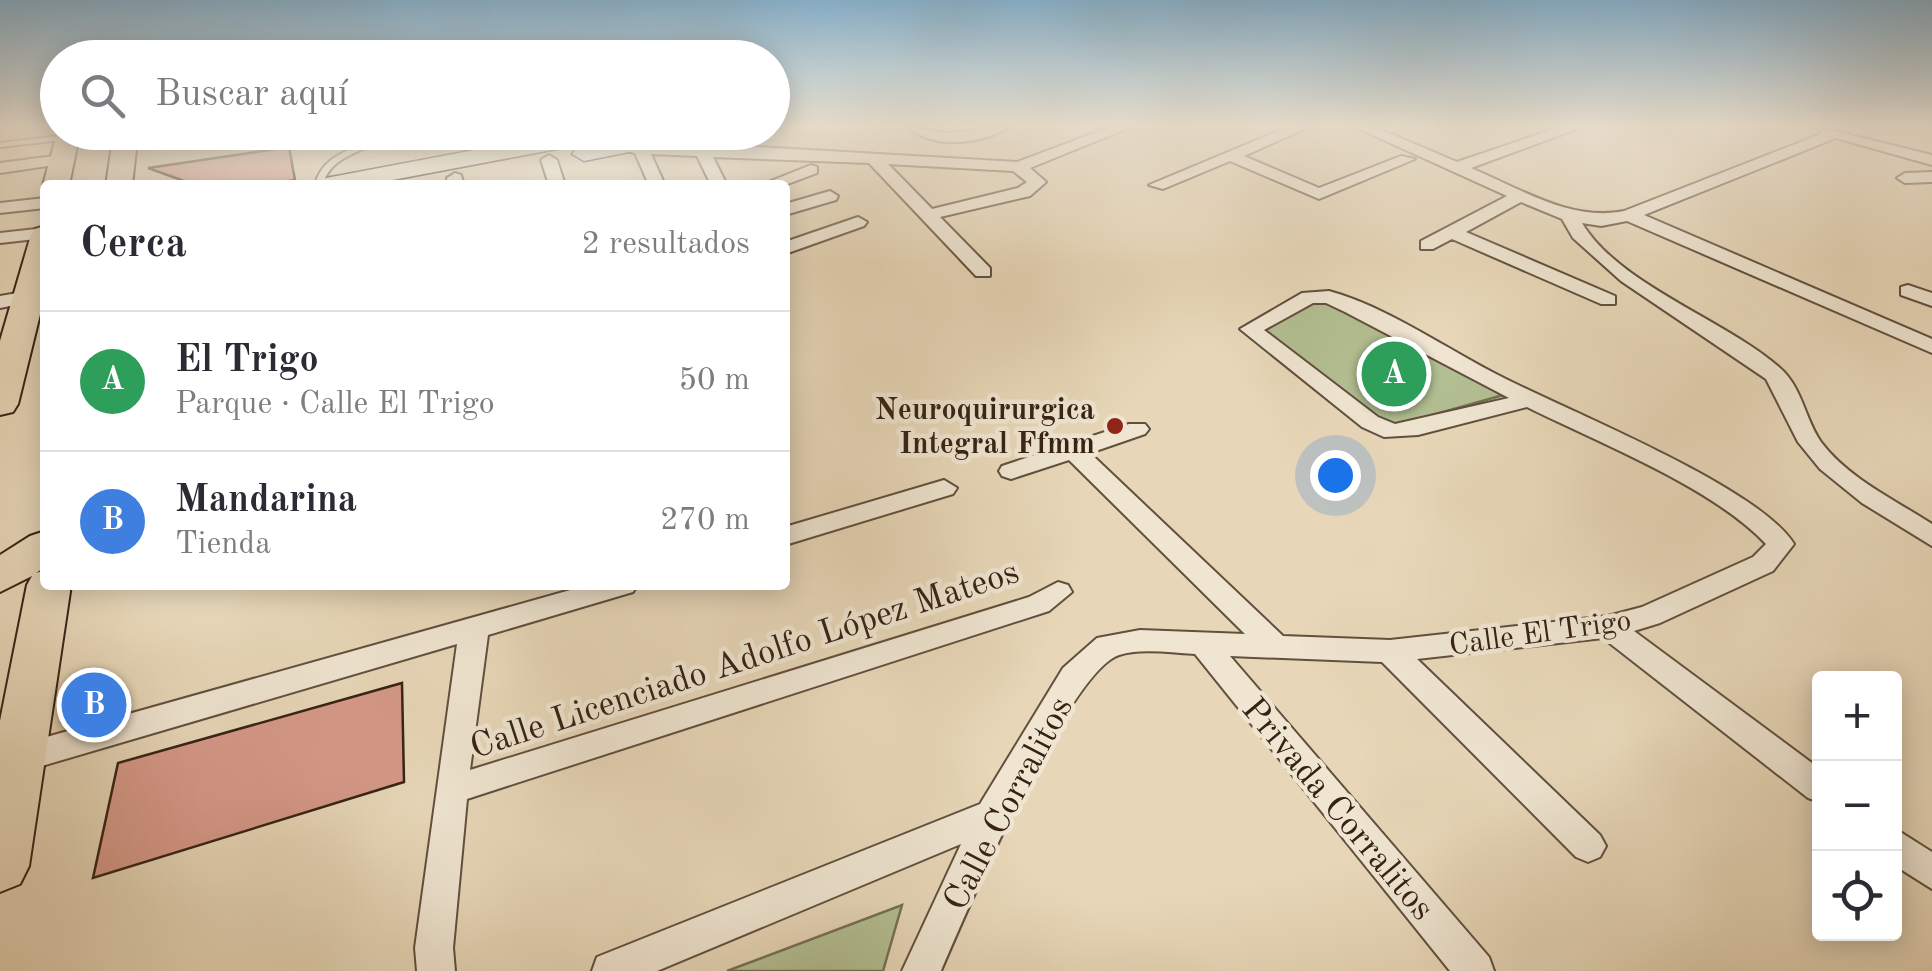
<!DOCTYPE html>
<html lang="es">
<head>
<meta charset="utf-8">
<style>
  :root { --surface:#fff; --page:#f2f2f3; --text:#2b2b33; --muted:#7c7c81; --line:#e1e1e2; --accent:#8f2418 }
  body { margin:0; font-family:"Old Standard TT",serif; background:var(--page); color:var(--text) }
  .controls { position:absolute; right:30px; bottom:30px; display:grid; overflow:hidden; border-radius:10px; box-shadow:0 5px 25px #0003 }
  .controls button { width:90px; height:90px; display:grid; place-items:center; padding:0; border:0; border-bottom:2px solid var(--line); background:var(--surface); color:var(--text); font:50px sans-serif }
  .you { position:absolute; left:1335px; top:475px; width:35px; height:35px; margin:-25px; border:8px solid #fff; border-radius:50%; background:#1a73e8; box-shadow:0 0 0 15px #1a73e833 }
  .badge { display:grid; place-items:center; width:65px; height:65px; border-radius:50%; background:var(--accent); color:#fff; font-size:32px; font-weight:700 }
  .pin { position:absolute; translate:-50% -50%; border:5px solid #fff; box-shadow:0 2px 10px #0006 }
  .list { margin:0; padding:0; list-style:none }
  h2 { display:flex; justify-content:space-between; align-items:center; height:130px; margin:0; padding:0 40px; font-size:42px }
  h2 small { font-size:32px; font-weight:400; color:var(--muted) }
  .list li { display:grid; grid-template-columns:65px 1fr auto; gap:30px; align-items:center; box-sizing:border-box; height:140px; padding:0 40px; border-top:2px solid var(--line) }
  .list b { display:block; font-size:38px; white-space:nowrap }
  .list p { margin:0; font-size:32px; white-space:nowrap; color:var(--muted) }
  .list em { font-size:32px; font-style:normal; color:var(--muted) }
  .icon { flex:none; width:55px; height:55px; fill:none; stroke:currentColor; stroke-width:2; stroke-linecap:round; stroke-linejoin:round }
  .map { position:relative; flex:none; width:1932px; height:971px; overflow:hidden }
  .search { position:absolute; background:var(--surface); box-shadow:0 5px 25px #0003; left:40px; top:40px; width:750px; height:110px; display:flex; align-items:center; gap:25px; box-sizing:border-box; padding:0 35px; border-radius:55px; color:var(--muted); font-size:38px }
  .panel { position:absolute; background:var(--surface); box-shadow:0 5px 25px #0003; left:40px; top:180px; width:750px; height:410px; border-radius:10px }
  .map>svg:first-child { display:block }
  .green { fill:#b2bf92; stroke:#747054; stroke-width:2.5 }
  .building { fill:#d69989; stroke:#362215; stroke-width:2.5 }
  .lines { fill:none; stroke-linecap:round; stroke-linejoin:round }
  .lane-casing { stroke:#624f3e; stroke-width:4 }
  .street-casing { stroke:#624f3e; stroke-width:4 }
  .secondary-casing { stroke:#362215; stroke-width:3 }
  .primary-casing { stroke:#362215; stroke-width:4 }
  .lane { fill:#efe5d1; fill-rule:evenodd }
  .street { fill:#efe5d1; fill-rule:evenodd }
  .secondary { fill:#efe5d1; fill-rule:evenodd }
  .primary { fill:#e7d7b8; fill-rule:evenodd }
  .poi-dot { fill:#8f2418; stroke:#efe5d1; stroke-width:4 }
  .labels { text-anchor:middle; stroke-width:9; stroke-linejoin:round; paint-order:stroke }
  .poi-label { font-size:30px; font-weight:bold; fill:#362215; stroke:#efe5d1; text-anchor:end }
  .street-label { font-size:30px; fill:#362215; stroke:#efe5d1 }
  .near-street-label { font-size:35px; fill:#362215; stroke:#efe5d1 }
</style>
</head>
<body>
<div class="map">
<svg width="1932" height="971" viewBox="0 0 1932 971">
  <rect width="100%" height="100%" fill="#e7d7b8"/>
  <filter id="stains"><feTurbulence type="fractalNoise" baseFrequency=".002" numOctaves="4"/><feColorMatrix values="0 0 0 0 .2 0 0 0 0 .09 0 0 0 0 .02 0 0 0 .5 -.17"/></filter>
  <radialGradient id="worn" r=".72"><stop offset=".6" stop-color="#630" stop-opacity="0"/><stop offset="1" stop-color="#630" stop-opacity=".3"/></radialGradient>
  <!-- green -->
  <g class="green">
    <path d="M1312,296L1369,318L1429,357L1514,392L1383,429L1254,325Z"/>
    <path d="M902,905L883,971H727Z"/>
  </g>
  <!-- building -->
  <g class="building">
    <path d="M289,147L295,180L264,185H195L148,168Z"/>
    <path d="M402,683L404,782L93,878L118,763Z"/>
  </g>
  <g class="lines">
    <!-- lane casing -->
    <g class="lane-casing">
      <g id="lane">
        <path d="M67,135L71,137L70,139L0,147V143Z"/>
        <path d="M367,141L374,143C354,155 329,159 323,185H315C321,159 345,152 367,141Z"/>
      </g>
    </g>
    <!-- street casing -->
    <g class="street-casing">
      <g id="street">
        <path d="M908,127L946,133L1009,127C983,144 933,150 908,127Z"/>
        <path d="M1110,127H1131L1030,168L1046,182L1030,196L940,217L990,268V276H976L869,163L713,157L727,185H711L697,156L651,154L665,185H649L635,153L609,148L617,143L639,144L647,137L652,139L654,145L687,146L684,142L692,137L750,132L704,144L1017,162ZM888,164L1013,171L1027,182L1018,188L932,209Z"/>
        <path d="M1288,127H1309L1244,156L1319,188L1401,156L1415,159L1319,199L1230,161L1163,189L1149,185Z"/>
        <path d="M1355,127H1375L1457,162L1560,127H1582L1471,168C1519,188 1571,222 1624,211L1821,134L1818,127L1932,155V165L1836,138L1644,215L1932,339V353L1627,221L1601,226L1582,223C1619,285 1726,320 1780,368C1802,387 1805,419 1821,442C1848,478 1895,500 1932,524V546L1862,503L1820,469L1798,442L1766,379L1621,281L1573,238L1562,219L1521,202L1466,232L1615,296V304H1601L1452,239L1433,249H1421V241L1507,196Z"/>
        <path d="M62,155L70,160L68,163L0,173V163Z"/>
        <path d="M549,155L557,160L565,185H549L541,160Z"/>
        <path d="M811,165L817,167V173L785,185H761Z"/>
        <path d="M1932,172V182L1905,183L1897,178L1905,173Z"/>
        <path d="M455,173L461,175L464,185H448L447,178Z"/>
        <path d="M830,191L838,196L836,200L785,215V204Z"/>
        <path d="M45,198V208L0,213V203Z"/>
        <path d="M858,217L867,222L864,226L785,254V242Z"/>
        <path d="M45,228V238L0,243V233Z"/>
        <path d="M1908,285L1932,293V306L1901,295V287Z"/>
        <path d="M29,291L36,293V301L0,308V296Z"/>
        <path d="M1329,291C1386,306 1448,350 1502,377C1568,411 1759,487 1794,544L1773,571L1660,623L1634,631L1820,769V802L1808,798L1603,638L1417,659L1600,835L1606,846L1600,857L1588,862L1576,857L1382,662L1230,656L1489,957L1494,971H1450L1195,654C1171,653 1142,648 1119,655C1068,672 965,915 941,971H902L961,844L657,971H592L597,957L980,804L1063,668L1097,638L1140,630L1245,634L1069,460L1011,479L1002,476L999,471L1002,466L1129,424H1145L1149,429L1145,434L1090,453L1283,636L1390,640L1608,616L1642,607L1753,557L1766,544C1711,486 1599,443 1527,407L1418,435L1384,437L1362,427L1240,329L1302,293ZM1313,303H1326L1345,312L1509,398L1395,424L1378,417L1264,330Z"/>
        <path d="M944,480L957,488L953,494L785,545V527Z"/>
        <path d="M1058,582L1068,585L1072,592L1049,611L467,799L453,948L455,971H417L415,948L457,644L18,773L6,769L2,759L6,749L18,745L588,585H637L633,592L488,635L470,770L1029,597Z"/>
        <path d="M1894,828L1932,852V889L1894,865Z"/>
      </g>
    </g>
    <!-- secondary casing -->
    <g class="secondary-casing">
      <g id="secondary">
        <path d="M570,132H621L610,139L366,185H314L326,178Z"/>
        <path d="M657,132H705L694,139L584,161L572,154L576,149Z"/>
      </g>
    </g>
    <!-- primary casing -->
    <g class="primary-casing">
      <g id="primary">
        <path d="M58,130L80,132L69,185H45V188L43,185Z"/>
        <path d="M114,132H138L132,185H106Z"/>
        <path d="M45,226V294L18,404L13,412L0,415V341L31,235L35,229Z"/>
        <path d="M45,531V567L36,573L45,570V585H71L29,866L20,884L0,892V721L27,585L32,576L0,592V555L30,536Z"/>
      </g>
    </g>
    <!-- lane -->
    <use href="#lane" class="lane"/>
    <!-- street -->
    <use href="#street" class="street"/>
    <!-- secondary -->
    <use href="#secondary" class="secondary"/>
    <!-- primary -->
    <use href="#primary" class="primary"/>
  </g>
  <!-- sky -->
  <linearGradient id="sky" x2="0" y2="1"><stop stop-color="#88b6d4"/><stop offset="0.48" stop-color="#f4eddf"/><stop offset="1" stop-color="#f4eddf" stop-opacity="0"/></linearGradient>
  <rect width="1932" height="263" fill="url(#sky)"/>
  <!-- markers -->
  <circle class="poi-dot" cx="1115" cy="426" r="10"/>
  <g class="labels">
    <!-- poi labels -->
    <g class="poi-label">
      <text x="1095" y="419">Neuroquirurgica<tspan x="1095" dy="34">Integral Ffmm</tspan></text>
    </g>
    <!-- street labels -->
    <g class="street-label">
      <text transform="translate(1540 632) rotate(-8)" y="10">Calle El Trigo</text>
    </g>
    <!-- near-street labels -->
    <g class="near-street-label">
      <text transform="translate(744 658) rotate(-18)" y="12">Calle Licenciado Adolfo López Mateos</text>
      <text transform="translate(1007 803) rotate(-62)" y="12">Calle Corralitos</text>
      <text transform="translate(1339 808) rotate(50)" y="12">Privada Corralitos</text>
    </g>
  </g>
  <rect width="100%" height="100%" filter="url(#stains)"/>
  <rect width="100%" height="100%" fill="url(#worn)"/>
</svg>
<div class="controls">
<button>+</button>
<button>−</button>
<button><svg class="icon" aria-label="locate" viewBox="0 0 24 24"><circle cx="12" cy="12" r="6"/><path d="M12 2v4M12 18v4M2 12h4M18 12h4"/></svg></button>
</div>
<div class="you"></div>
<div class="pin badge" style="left:1394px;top:374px;background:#2e9e5b">A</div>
<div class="pin badge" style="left:94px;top:705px;background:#3f7fe0">B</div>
<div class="search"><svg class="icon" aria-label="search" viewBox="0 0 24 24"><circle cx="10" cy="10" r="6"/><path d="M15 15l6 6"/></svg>Buscar aquí</div>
<section class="panel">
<h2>Cerca<small>2 resultados</small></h2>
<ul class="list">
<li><span class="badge" style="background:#2e9e5b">A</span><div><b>El Trigo</b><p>Parque · Calle El Trigo</p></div><em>50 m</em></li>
<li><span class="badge" style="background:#3f7fe0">B</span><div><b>Mandarina</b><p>Tienda</p></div><em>270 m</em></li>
</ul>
</section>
</div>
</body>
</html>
